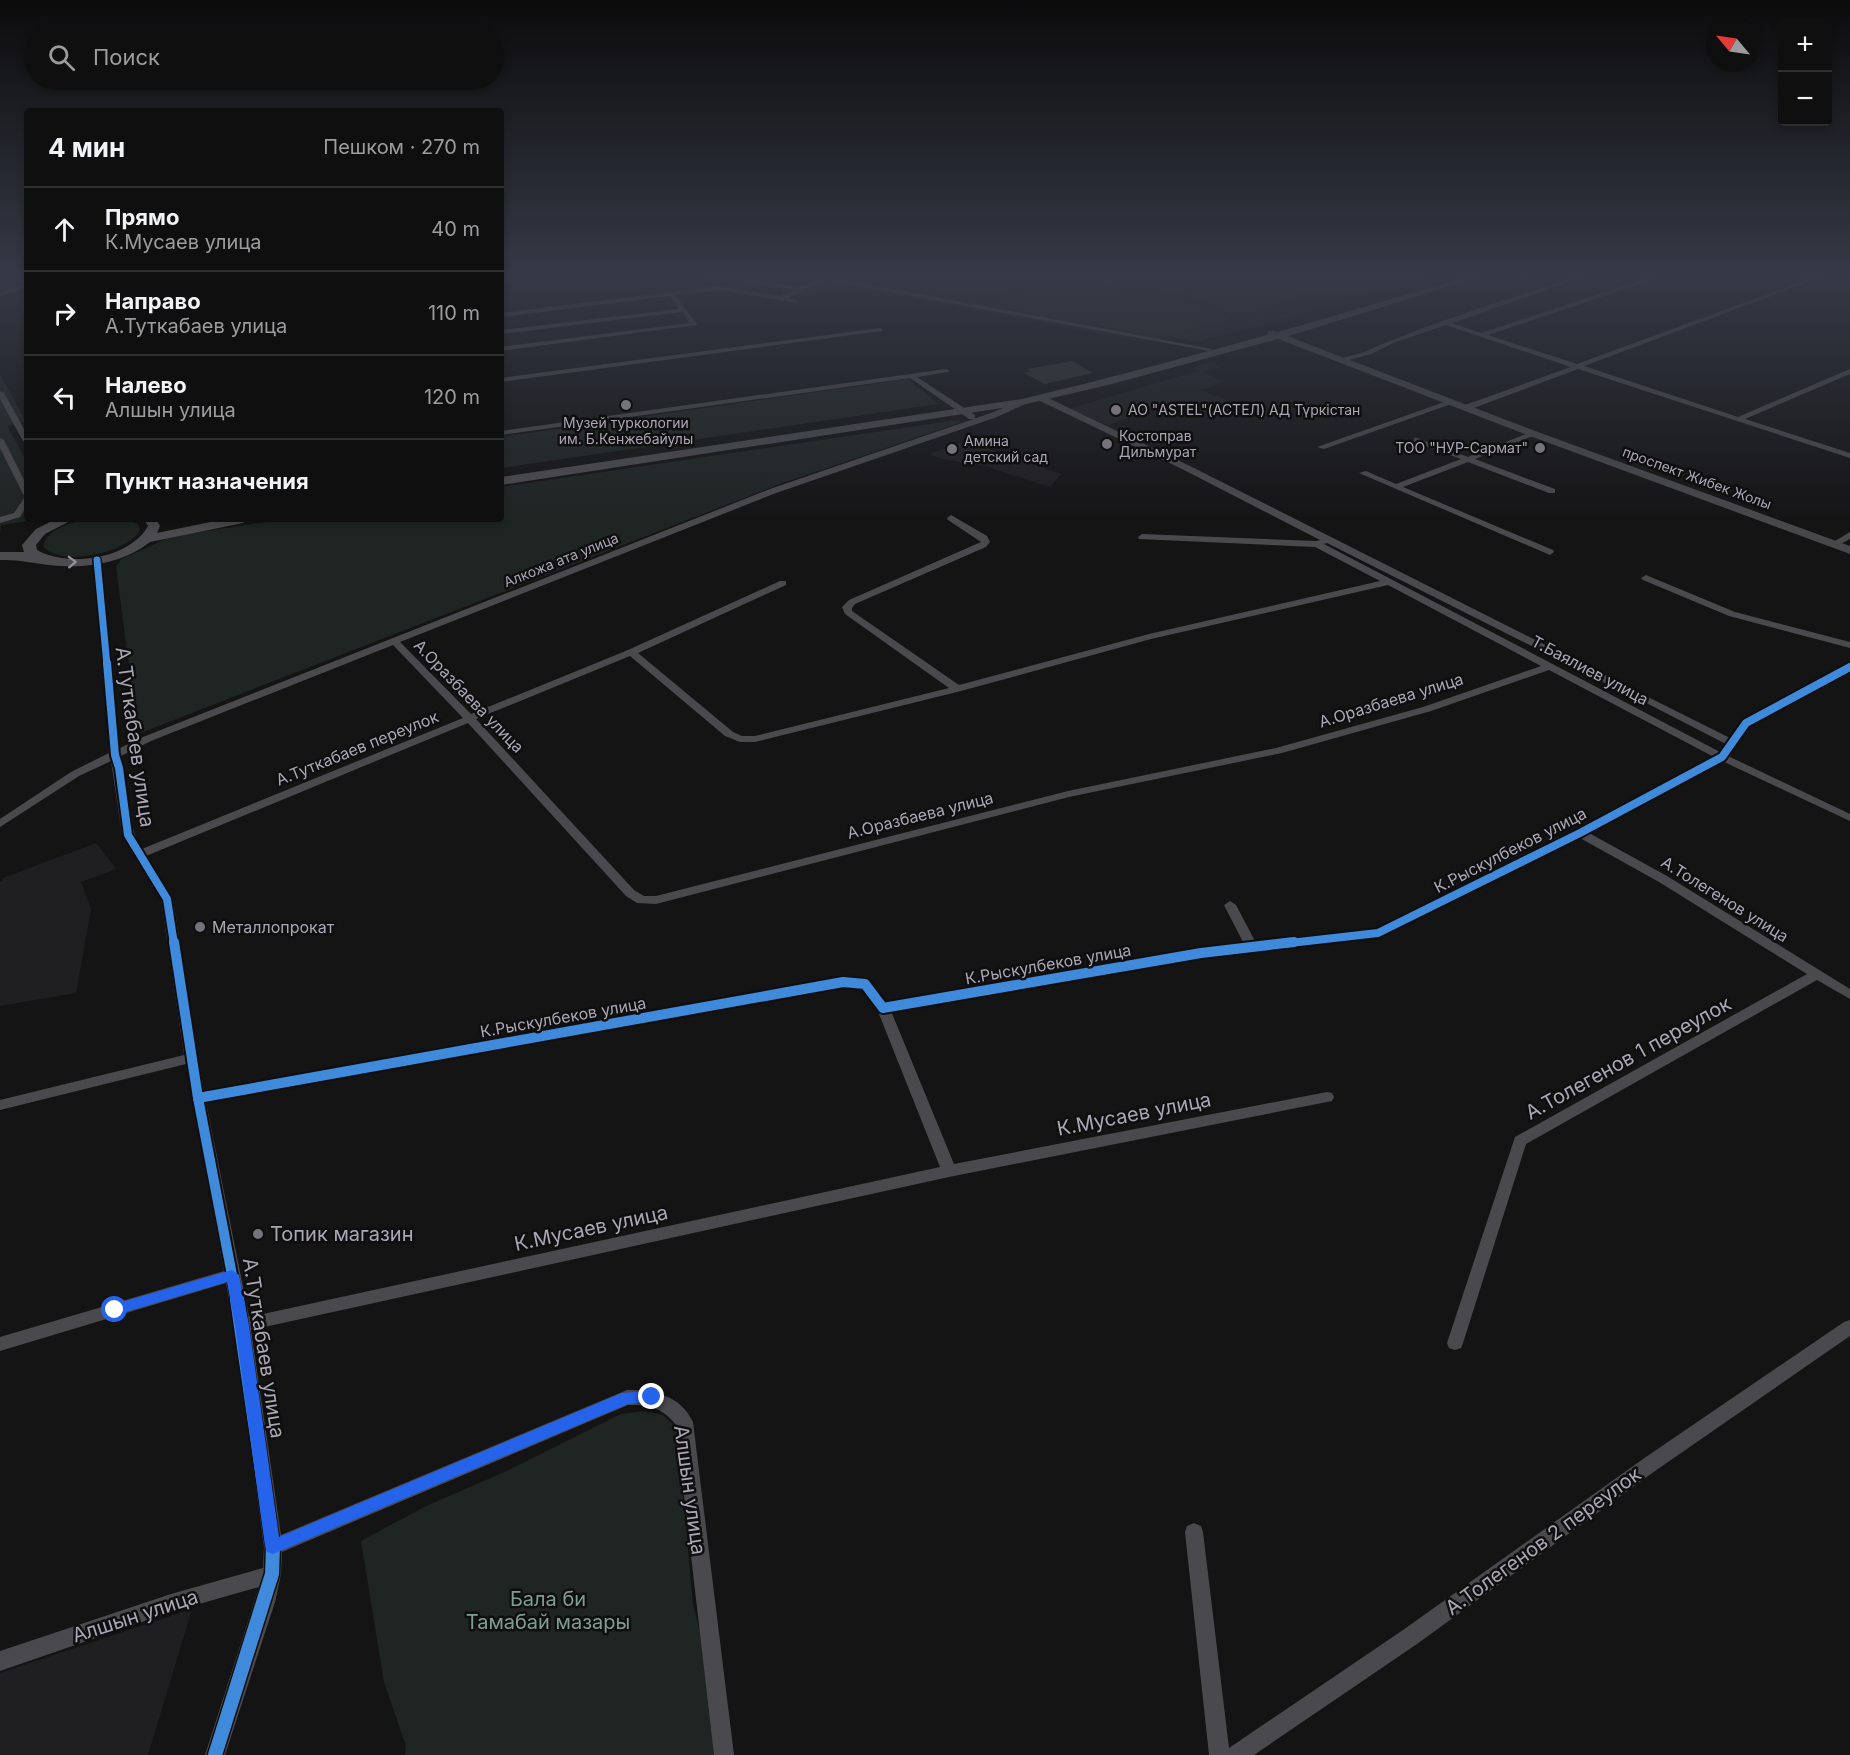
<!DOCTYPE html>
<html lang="ru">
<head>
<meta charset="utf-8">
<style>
  :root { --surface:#100f10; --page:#191819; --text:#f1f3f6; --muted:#9c9c9f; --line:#302f30 }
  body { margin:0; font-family:Inter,sans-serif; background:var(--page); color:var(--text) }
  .controls { position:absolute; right:18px; top:18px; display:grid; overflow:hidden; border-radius:6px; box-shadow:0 3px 9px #0003 }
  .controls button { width:54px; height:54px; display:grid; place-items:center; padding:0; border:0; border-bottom:2px solid var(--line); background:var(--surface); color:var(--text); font:30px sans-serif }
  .compass { position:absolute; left:1706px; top:18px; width:54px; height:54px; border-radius:50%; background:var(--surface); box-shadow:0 3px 9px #0003; rotate:299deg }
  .stop { position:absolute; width:18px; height:18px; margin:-14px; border:4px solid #2563eb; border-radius:50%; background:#fff }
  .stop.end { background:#2563eb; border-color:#fff; box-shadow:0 2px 6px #0008 }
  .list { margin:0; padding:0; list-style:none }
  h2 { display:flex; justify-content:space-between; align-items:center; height:78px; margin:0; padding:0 24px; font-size:26px }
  h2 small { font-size:20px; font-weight:400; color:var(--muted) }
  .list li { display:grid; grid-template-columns:39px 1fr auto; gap:18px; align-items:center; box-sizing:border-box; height:84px; padding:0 24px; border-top:2px solid var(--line) }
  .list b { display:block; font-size:22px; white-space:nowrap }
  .list p { margin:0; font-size:20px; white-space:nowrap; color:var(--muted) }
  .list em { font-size:20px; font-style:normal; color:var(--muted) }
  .icon { flex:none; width:33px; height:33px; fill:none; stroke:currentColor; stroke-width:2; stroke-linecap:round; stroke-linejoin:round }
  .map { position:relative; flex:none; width:1850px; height:1755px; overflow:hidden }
  .search { position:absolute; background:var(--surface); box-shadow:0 3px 9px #0003; left:24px; top:24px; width:480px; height:66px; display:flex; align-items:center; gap:15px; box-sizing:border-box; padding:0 21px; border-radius:33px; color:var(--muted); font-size:22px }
  .panel { position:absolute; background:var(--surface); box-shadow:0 3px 9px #0003; left:24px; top:108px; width:480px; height:414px; border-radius:6px }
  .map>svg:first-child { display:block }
  .built { fill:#1f1e20 }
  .green { fill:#1f2523 }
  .building { fill:#313032 }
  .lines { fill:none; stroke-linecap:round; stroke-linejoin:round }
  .minor { fill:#4a494d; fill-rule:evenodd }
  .secondary { fill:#48484b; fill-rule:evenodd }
  .primary { fill:#4c4b4f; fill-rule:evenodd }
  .cycleway-far3-casing { stroke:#100f10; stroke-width:10 }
  .cycleway-far2-casing { stroke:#100f10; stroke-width:12 }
  .cycleway-far1-casing { stroke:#100f10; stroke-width:14 }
  .cycleway-casing { stroke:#100f10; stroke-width:17 }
  .cycleway-far3 { stroke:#408adc; stroke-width:7 }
  .cycleway-far2 { stroke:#408adc; stroke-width:8 }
  .cycleway-far1 { stroke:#408adc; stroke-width:10 }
  .cycleway { stroke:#408adc; stroke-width:14 }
  .oneway { stroke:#928f9c }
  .route { fill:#2563eb }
  .poi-dot { fill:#76737d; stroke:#100f10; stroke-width:2 }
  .labels { text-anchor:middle; stroke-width:5; stroke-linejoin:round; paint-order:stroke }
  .far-poi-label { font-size:14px; fill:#aaa6b5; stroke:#100f10; text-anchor:start }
  .far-street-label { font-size:14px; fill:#aaa6b5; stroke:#100f10 }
  .street-label { font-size:16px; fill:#aaa6b5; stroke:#100f10 }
  .poi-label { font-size:16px; fill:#aaa6b5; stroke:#100f10; text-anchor:start }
  .near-street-label { font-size:20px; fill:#aaa6b5; stroke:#100f10 }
  .near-poi-label { font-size:20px; fill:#aaa6b5; stroke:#100f10; text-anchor:start }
  .near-park-label { font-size:20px; fill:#7f9e92; stroke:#100f10 }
</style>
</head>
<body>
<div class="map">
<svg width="1850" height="1755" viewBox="0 0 1850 1755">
  <rect width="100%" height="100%" fill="#151415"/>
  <!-- built -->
  <g class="built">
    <path d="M685,274H1435L1266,324L1196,342L1170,337L1145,342L835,285L813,297Z"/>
    <path d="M1211,362L1221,367L1204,372L1224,382L1201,390L1237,404L1208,413L1176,400L1108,425L1068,409L1198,371L1193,368Z"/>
    <path d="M966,441L1061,474L1050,487L985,466L946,460L929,454Z"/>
    <path d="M96,843L116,869L81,882L91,909L76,993L0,1006V882L3,881V878Z"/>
    <path d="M192,1609L148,1755H0V1673Z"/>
  </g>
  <!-- green -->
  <g class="green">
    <path d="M1060,274H1129L1113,284Z"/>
    <path d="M1200,274H1325L1292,301L1240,317L1194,300L1189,295L1196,285Z"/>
    <path d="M1046,275L1160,296L1229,317V319L1173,334L1152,332L1146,334L998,307L997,305Z"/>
    <path d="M0,374L26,422L7,426L27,462V519H41L1,525L0,533Z"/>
    <path d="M907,379L939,404L501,468V437Z"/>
    <path d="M957,420L962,422L780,484L138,734L116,567L120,560L172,536L287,519H501V487Z"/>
    <path d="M89,519H127L138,524L140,530C128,553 59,568 43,546C48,528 72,522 89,519Z"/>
    <path d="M645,1411L663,1415L677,1428L693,1604L719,1707L722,1755H405L406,1746L384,1682L361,1541L426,1506L507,1471L621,1414Z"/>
  </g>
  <!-- building -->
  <path class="building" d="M1073,361L1093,373L1045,384L1024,373L1031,371L1027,369Z"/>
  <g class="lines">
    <!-- minor -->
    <g class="minor">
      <path d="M15,274H21L27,287L0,296V292L20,286Z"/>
      <path d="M704,274H717L800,287L824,276L1212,349L1209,351L825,280L788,298L798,300L799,301L796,303L719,290L675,295L697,324L696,325L501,351V347L690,323L682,312L501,334V330L679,309L670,296L501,317V313L719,286L780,296L795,290Z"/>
      <path d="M1585,274H1593L1452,323L1481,333L1651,277L1655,274H1661L1655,279L1488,335L1577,364L1822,274H1830L1584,366L1738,417L1850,369V374L1745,419L1850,453V458L1578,369L1471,409H1465V405L1571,367L1446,325L1393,343L1371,354L1342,362L1339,360C1347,355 1359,355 1369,350C1438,320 1512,298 1585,274Z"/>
      <path d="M880,328L882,329V331L501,382V378Z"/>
      <path d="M946,369L950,371L948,372L917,377L975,415V419H969L910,378L501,435V431Z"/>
      <path d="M0,391L4,393L27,434V443L23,441L0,399Z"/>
      <path d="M1038,396H1044L1190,466L1617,681V685H1609L1327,543L1324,544L1720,752L1726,744L1625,692L1626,690H1634L1730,738L1742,721L1850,664V671L1750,725L1728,756L1850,814V821L1722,761L1589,833L1667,876L1850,989V999L1817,980L1526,1144L1463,1343L1461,1348L1455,1350L1449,1348L1447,1343L1515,1137L1807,974L1659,882L1580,838L1378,937L1201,957L891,1011L954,1164L1327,1092L1332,1093L1334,1097L1332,1101L949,1177L251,1330L281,1535L627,1390C654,1390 680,1395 693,1422L734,1755H714L676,1425C662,1407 649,1405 628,1405L282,1552L281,1574L275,1602L225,1755H205L259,1587L171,1612L0,1671V1651L171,1594L263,1568L264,1547L234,1325L226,1283L0,1351V1337L224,1271L186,1064L0,1110V1100L184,1055L161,899L122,835L111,761L79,776L0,827V819L71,772L109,753L94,558L97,557L101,560L120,748L143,737L770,489L991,413L1022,400L1026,402L1025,404L997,417L776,493L400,642L471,714L628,650L780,581H786V585L638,653L733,732L742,736H755L949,688L845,614L842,607L849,600L981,542L948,520L947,518L951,515L987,536L990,542L986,547L855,604L852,608V611L959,685L1149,634L1380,581L1315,547L1139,539L1138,537L1142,534L1316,541L1320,540L1184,470L1038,400ZM1388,585L1541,666L1423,707L1276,748L1068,791L656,896H644L634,890L476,719L630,656L725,736L740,742H755L961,691L1151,639ZM393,645L463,718L142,849C125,821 130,786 121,756L151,741ZM1549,670L1714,757L1576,831L1375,929L1256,943L1236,905L1230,901L1224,905L1244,944L1201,949L886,1003L870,981L843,978L204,1092L173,899L146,856L468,723L626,896L637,903L656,904L1069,797L1282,753L1431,711ZM843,986L861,988L877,1009L940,1167L249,1317L206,1102Z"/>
      <path d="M1450,400L1457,402L1324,449L1317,447Z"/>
      <path d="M1531,432L1538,434L1475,459L1555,489V493H1549L1468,462L1403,487L1553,550L1554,552L1550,555L1359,473L1366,471L1396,484L1461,459L1414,442V438H1417L1468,457Z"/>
      <path d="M0,438L4,440L27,486V496L23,494L0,448Z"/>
      <path d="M24,498H27V506L20,517L0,523V517L14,513Z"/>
      <path d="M1850,532V539L1837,546L1830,544Z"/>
      <path d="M1646,575L1735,612L1850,642V648L1729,616L1643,580L1641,578Z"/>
      <path d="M1850,1320V1336L1655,1471L1417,1644L1254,1755H1209L1185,1532L1187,1526L1194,1523L1201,1526L1203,1532L1229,1748L1403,1630L1643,1459L1844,1322Z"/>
    </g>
    <!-- secondary -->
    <path class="secondary" d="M1268,331H1274L1538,432L1850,546V554L1530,436L1268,335Z"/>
    <!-- primary -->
    <g class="primary">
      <path d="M1475,274H1489L1292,335L1112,384L1022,405L501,485V477L1022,399C1175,363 1325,319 1475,274Z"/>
      <path d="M56,519H74L45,534L36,545L37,550C68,568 130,559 148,526L144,519H156L160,526L157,533L225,519H249L243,523L150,542C126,561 92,568 61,566C40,565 21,559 0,560V552H24L22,545L36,529Z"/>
    </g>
    <!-- cycleway-far3 casing -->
    <g class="cycleway-far3-casing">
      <path id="cycleway-far3" d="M97,560L107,665"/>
    </g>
    <!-- cycleway-far2 casing -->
    <g class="cycleway-far2-casing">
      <g id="cycleway-far2">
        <path d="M107,663L115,755L119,768L128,835L167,899L174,944"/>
        <path d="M1281,944L1378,933L1580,833L1722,757L1746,723L1850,667"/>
      </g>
    </g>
    <!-- cycleway-far1 casing -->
    <g class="cycleway-far1-casing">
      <g id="cycleway-far1">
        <path d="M174,942L198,1098L237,1301"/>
        <path d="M198,1098L843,982L865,984L883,1008L1201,953L1294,942"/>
      </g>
    </g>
    <!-- cycleway casing -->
    <g class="cycleway-casing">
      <path id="cycleway" d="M215,1755L272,1574L273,1547L237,1299"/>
    </g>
    <!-- cycleway-far3 -->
    <use href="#cycleway-far3" class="cycleway-far3"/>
    <!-- cycleway-far2 -->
    <use href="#cycleway-far2" class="cycleway-far2"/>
    <!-- cycleway-far1 -->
    <use href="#cycleway-far1" class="cycleway-far1"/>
    <!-- cycleway -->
    <use href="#cycleway" class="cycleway"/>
  </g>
  <!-- one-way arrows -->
  <defs><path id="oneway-chevron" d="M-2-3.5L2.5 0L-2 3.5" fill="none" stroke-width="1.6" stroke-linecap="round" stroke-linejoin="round" transform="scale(1.5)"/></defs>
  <use class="oneway" href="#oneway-chevron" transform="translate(72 562) rotate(-2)"/>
  <!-- sky -->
  <linearGradient id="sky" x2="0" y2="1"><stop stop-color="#0c0b0c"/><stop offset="0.53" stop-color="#353a46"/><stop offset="1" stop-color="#353a46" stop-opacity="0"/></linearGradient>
  <rect width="1850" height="519" fill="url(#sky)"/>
  <!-- route -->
  <path class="route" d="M232,1270L239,1275L249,1325L279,1537L622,1393L652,1391L657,1393L659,1397L657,1401L628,1404L273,1554L267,1552L265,1546L235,1325L227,1282L115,1315L109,1310L115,1304Z"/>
  <!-- markers -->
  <g class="poi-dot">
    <circle cx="626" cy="405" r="6"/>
    <circle cx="1116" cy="410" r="6"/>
    <circle cx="1107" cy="444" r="6"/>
    <circle cx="1540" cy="448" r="6"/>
    <circle cx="952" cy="449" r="6"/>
    <circle cx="200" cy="927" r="6"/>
    <circle cx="258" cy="1234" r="6"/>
  </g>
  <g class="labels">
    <!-- far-poi labels -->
    <g class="far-poi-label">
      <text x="1128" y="415">АО "ASTEL"(АСТЕЛ) АД Түркістан</text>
      <text x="626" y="428" text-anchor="middle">Музей туркологии<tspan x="626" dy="16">им. Б.Кенжебайулы</tspan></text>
      <text x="1119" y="441">Костоправ<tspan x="1119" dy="16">Дильмурат</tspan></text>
      <text x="964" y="446">Амина<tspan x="964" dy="16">детский сад</tspan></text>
      <text x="1528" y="453" text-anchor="end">ТОО "НУР-Сармат"</text>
    </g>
    <!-- far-street labels -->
    <g class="far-street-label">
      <text transform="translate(1697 478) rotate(20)" y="5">проспект Жибек Жолы</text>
      <text transform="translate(561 560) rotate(-22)" y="5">Алкожа ата улица</text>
    </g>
    <!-- street labels -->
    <g class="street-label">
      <text transform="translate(1590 670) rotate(28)" y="6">Т.Баялиев улица</text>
      <text transform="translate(469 696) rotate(46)" y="6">А.Оразбаева улица</text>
      <text transform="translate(1391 700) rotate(-17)" y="6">А.Оразбаева улица</text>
      <text transform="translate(357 748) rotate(-22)" y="6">А.Туткабаев переулок</text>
      <text transform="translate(920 815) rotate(-14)" y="6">А.Оразбаева улица</text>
      <text transform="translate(1510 850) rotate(-27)" y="6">К.Рыскулбеков улица</text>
      <text transform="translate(1725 899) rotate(32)" y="6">А.Толегенов улица</text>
      <text transform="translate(1048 964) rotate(-10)" y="6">К.Рыскулбеков улица</text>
      <text transform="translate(563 1017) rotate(-10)" y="6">К.Рыскулбеков улица</text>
    </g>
    <!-- poi labels -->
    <g class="poi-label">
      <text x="212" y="933">Металлопрокат</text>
    </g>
    <!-- near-street labels -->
    <g class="near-street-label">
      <text transform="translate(135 737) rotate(82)" y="7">А.Туткабаев улица</text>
      <text transform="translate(1628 1058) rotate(-29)" y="7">А.Толегенов 1 переулок</text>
      <text transform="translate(1134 1114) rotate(-11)" y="7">К.Мусаев улица</text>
      <text transform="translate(591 1228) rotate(-12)" y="7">К.Мусаев улица</text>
      <text transform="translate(264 1348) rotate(81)" y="7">А.Туткабаев улица</text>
      <text transform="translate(690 1490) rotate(82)" y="7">Алшын улица</text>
      <text transform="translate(1543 1541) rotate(-36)" y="7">А.Толегенов 2 переулок</text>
      <text transform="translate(135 1616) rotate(-18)" y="7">Алшын улица</text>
    </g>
    <!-- near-poi labels -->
    <g class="near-poi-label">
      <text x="270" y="1241">Топик магазин</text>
    </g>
    <!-- near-park labels -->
    <g class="near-park-label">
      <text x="548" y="1606">Бала би<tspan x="548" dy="23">Тамабай мазары</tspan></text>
    </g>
  </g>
</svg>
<div class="controls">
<button>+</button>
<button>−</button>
</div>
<svg class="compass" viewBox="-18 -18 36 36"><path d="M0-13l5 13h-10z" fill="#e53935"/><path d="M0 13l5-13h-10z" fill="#9c9c9f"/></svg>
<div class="stop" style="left:115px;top:1310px"></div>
<div class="stop end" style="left:652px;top:1397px"></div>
<div class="search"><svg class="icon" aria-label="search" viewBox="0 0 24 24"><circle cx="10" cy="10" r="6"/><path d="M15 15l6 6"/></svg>Поиск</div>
<section class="panel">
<h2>4 мин<small>Пешком · 270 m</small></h2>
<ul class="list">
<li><svg class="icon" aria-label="ahead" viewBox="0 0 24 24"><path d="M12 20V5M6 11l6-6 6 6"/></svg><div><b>Прямо</b><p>К.Мусаев улица</p></div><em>40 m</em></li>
<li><svg class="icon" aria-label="right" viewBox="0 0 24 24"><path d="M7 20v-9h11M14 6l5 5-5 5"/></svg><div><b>Направо</b><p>А.Туткабаев улица</p></div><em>110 m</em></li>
<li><svg class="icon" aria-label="left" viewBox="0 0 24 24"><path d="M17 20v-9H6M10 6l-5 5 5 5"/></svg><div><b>Налево</b><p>Алшын улица</p></div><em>120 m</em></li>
<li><svg class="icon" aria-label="arrive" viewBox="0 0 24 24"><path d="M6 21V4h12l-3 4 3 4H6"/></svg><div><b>Пункт назначения</b></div></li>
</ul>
</section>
</div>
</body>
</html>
